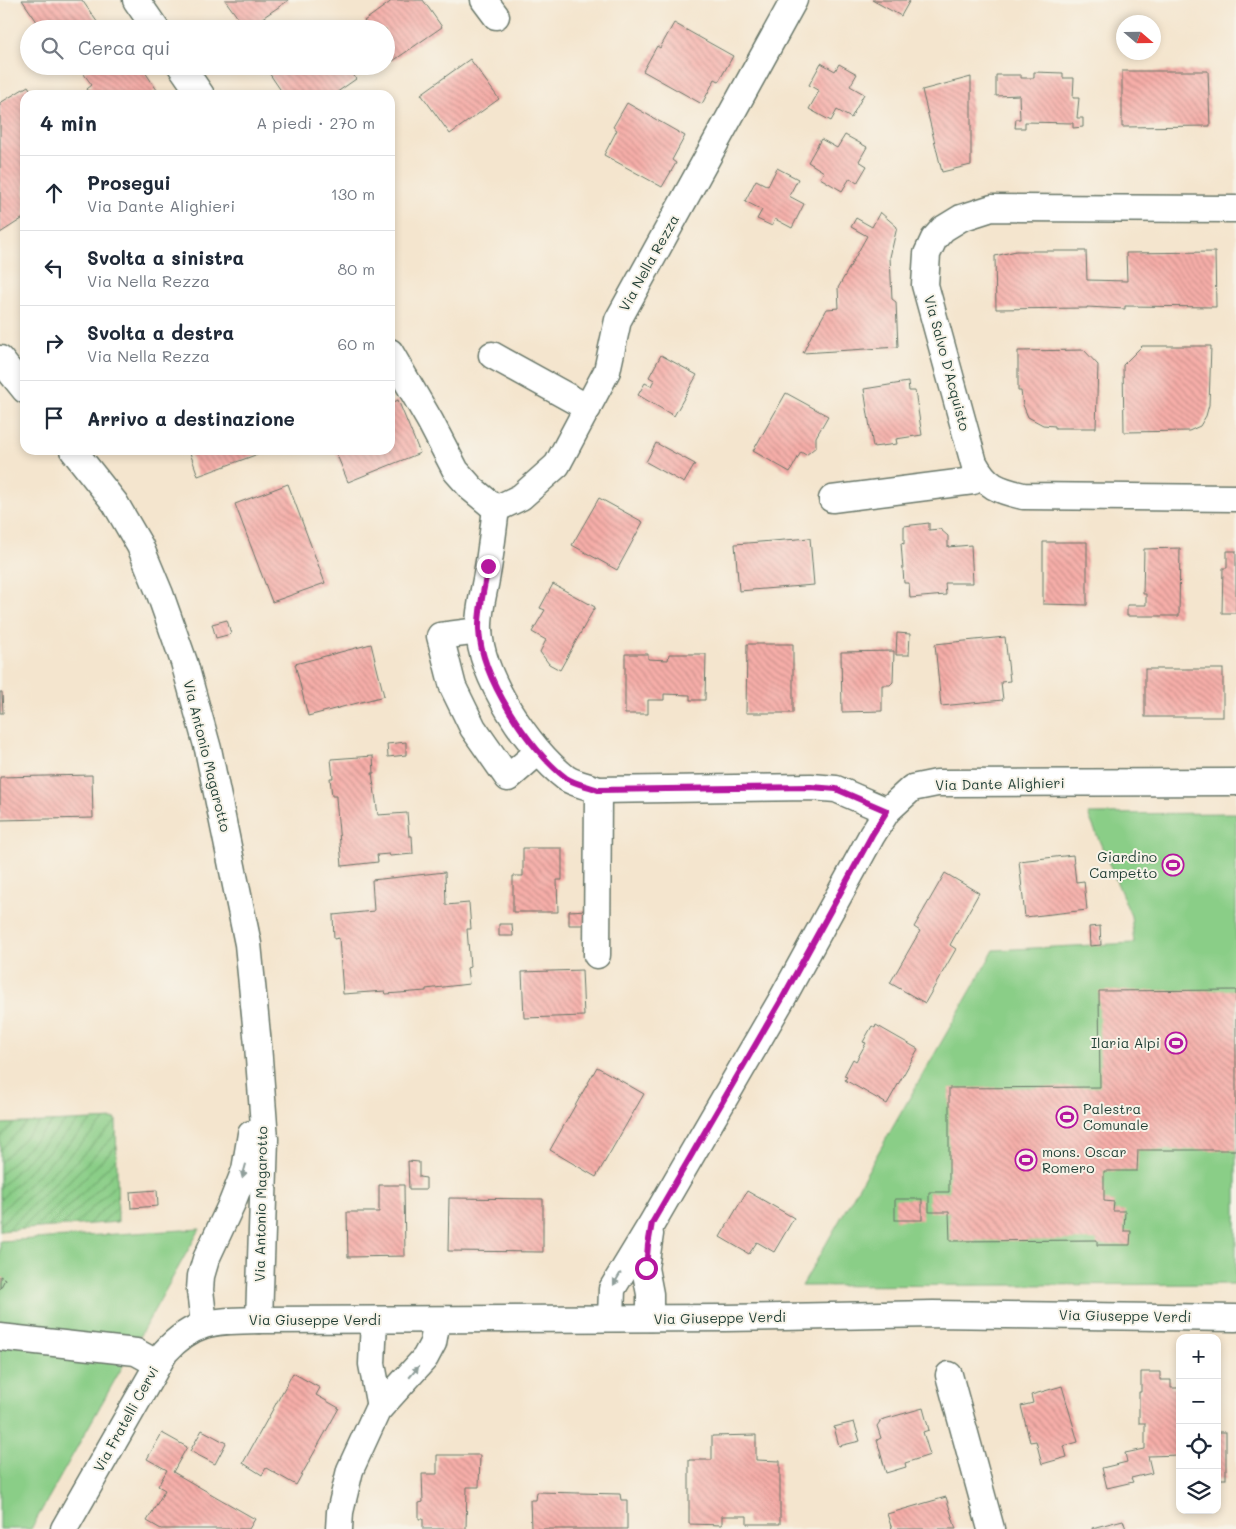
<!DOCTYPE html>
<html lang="it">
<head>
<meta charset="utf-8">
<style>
  :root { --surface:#fff; --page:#f2f2f3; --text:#1f2937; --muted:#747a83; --line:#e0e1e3 }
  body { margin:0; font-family:Mali,sans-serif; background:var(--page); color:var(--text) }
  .controls { position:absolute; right:15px; bottom:15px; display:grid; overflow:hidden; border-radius:10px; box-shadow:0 2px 8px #0003 }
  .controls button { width:45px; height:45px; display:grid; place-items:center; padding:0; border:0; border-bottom:1px solid var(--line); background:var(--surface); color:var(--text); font:25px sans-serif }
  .compass { position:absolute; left:1116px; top:15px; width:45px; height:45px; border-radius:50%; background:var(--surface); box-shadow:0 2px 8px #0003; rotate:110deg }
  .stop { position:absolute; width:15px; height:15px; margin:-11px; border:4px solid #b5179e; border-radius:50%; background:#fff }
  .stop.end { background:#b5179e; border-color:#fff; box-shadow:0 1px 5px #0008 }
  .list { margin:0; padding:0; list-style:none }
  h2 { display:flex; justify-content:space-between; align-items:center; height:65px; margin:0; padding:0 20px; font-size:21px }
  h2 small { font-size:16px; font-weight:400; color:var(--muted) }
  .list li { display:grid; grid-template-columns:32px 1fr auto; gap:15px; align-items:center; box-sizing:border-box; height:75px; padding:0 20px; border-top:1px solid var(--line) }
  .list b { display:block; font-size:19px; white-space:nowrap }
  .list p { margin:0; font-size:16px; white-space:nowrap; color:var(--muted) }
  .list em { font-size:16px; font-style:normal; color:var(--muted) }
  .icon { flex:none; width:28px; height:28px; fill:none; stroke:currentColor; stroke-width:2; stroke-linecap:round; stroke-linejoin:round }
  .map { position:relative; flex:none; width:1236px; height:1529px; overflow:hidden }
  .search { position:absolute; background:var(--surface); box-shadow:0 2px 8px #0003; left:20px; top:20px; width:375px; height:55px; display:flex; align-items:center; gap:12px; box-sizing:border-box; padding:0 18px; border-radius:28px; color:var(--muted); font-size:19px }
  .panel { position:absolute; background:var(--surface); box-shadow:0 2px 8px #0003; left:20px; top:90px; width:375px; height:365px; border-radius:15px }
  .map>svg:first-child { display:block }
  .garden { fill:url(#garden-furrows); stroke:#54865e }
  .pitch { fill:#8ace87; stroke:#54865e }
  .building { fill:url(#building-back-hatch) }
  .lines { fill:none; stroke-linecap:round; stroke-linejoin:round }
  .minor-casing { stroke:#6a786a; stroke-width:29 }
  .minor { stroke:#fff; stroke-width:26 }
  .oneway { fill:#8f9e9a }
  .route { stroke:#b5179e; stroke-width:6 }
  .labels { text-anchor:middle; stroke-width:4; stroke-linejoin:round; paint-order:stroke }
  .street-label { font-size:14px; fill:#1f3d34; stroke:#f7f3e8 }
  .poi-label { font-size:14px; fill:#1f3d34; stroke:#f7f3e8; text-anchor:end }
</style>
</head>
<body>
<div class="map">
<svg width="1236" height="1529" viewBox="0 0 1236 1529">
  <defs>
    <pattern id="garden-furrows" width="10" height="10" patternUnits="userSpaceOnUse" patternTransform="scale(1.25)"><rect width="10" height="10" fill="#8ace87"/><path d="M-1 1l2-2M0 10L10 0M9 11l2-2" fill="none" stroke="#70a86f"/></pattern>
    <pattern id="building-back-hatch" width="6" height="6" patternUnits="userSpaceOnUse" patternTransform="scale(1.25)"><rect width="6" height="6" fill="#f7aea9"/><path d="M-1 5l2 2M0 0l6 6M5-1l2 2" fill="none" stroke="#c78f8a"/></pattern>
  </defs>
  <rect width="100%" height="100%" fill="#f7f3e8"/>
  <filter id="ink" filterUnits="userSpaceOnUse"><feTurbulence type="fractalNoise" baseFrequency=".02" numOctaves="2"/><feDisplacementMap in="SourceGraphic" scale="10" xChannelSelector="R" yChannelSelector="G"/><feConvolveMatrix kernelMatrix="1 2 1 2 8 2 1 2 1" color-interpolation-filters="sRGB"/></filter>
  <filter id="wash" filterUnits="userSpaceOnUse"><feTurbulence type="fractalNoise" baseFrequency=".0096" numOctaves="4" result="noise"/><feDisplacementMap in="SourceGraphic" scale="20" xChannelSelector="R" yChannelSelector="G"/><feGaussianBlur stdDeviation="1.12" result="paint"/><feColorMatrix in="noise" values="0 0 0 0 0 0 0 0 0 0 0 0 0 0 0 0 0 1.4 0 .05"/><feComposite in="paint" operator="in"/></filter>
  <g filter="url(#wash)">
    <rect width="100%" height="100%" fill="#f4e5ce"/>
    <!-- garden -->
    <path class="garden" d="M116,1119L118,1222L0,1231V1124Z"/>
    <!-- pitch -->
    <g class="pitch">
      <path d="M1236,813V1284L802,1286L994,950L1134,943L1131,916L1088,814Z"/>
      <path d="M200,1229L31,1529H0V1241Z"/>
    </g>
    <g id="blocks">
      <!-- building -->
      <g class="building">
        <path d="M22,0H82L102,29H42Z"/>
        <path d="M225,0H289L246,29Z"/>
        <path d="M393,0H423L442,27L393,61L386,52V29H370L364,21Z"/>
        <path d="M872,0H910L901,16Z"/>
        <path d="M674,23L733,56L719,81L715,79L702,104L643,71L657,46L660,48Z"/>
        <path d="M470,59L499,99L450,134L421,94Z"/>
        <path d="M821,63L835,71L839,64L857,74L850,86L864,94L851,118L837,110L831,121L809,109L819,91L809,85Z"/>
        <path d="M94,66H141L157,90L149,95H91L87,89L92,85L83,73Z"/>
        <path d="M266,66H348L356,79L333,95H284L265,67Z"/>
        <path d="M1122,71H1208L1210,126L1122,127Z"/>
        <path d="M1034,72L1063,73V78H1074L1073,98H1079L1077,118H1083V127L1073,128V123L1025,122V128H1015L1016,119H1020L1019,95L996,96V75H1021V78H1034Z"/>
        <path d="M971,77V165L942,172L922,90Z"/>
        <path d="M28,86L34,95H25V217L0,233V103Z"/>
        <path d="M627,103L685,136L672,160L676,163L662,187L604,155L617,130L613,127Z"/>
        <path d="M845,135L867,147L859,161L867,166L857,183L850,178L842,191L820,178L824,172L808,162L821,139L837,148Z"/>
        <path d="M777,168L798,179L789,196L804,204L792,228L775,219L772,226L757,219L762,210L745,201L756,180L768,186Z"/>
        <path d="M880,212L897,227L890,257L892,299L896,302L898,347L803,353L813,332H814L827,309L839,308L838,288L867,236L851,227L856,218L872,227Z"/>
        <path d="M1016,251H1086L1087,280L1127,281L1126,253L1215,252L1216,307L1125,306V309L1087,307V308L996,309L995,256Z"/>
        <path d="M1142,346H1211L1209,405L1206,416L1200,426L1189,431L1124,432L1123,365Z"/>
        <path d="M1084,350L1098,365L1096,428H1055V426L1043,425L1028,417L1023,405L1021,391H1018V351Z"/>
        <path d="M661,355L697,375L674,416L638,395L645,383L651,386L654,380L649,377Z"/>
        <path d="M908,382L909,391H915L922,435L896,439L897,444L873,447L864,389Z"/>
        <path d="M786,393L828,416L816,437V447L806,455L801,452L790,472L753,451Z"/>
        <path d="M398,400L420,453L348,482L335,450H390V404Z"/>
        <path d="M656,443L695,464L684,483L646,462Z"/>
        <path d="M189,450H269L198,476Z"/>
        <path d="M288,484L325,583L272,602L235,504Z"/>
        <path d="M599,498L643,522L617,570L572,545Z"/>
        <path d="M929,523V530L940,529L948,536V547L971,545L973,583H945L946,595L910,598L909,583H904L901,543L904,544V526Z"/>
        <path d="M810,538L814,585L739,591L735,544Z"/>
        <path d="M1043,542H1087V605L1043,604Z"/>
        <path d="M1180,548L1179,616H1127V605H1146V594H1143L1144,549Z"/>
        <path d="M1227,551H1236V613H1222L1223,568H1227Z"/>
        <path d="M553,584L595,607L560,670L549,664L540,652L546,640L532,632L545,610L540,608Z"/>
        <path d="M227,620L231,634L216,638L212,624Z"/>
        <path d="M897,633L910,634L909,655H896Z"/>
        <path d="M1005,637L1010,681L1001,682L1003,700L941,706L935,644Z"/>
        <path d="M371,644L384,696L308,716L295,664Z"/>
        <path d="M747,644H793V713H746Z"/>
        <path d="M894,651L893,682L890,685H882V711L842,712L841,652Z"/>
        <path d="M625,654H648V659L668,660L669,654H706L705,700H690V695L664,694V700H648V714H625Z"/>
        <rect x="1145" y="669" width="78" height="48"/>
        <path d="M0,692H2L3,713H0Z"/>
        <path d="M406,742V755L388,757L387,744Z"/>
        <path d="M373,756L374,773H372L378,815L407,813L409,836H412L413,854L390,856L389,854L377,855L378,862L342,866L336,798V796H332L330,778H333L331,759Z"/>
        <path d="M92,775L93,818L0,820V777Z"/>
        <path d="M523,848H562V880H557L558,912H513V876H523Z"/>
        <path d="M1073,855L1076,882L1084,881L1087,910L1025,917L1019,861Z"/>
        <path d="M445,872L446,905L469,903L471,929H467L470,967L467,968L469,984L426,989V991L386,994L385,991L343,994L339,938L334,939L333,915L374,911L372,880Z"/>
        <path d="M945,873L979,893L950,945L956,949L925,1003L890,983L920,931L914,927Z"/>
        <path d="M588,910V925H569V911Z"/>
        <path d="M499,924H512L513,936H499Z"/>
        <path d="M1100,926L1101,945L1090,946L1089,927Z"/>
        <path d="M582,970L584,1016L524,1018L522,972Z"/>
        <path d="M1236,990V1150H1138L1137,1171H1104V1201L1114,1202L1113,1211H1125L1124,1231H1131L1130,1245H1097V1240L950,1241L949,1212H929V1192H949V1088L1100,1087L1099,991Z"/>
        <path d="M876,1025L918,1049L887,1104L845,1080L847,1077L844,1076L853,1059L856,1061L866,1043L863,1042L872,1026L875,1028Z"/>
        <path d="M597,1067L644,1094L596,1177L550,1150Z"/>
        <path d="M408,1161L419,1162V1177L426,1178V1190H409Z"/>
        <path d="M379,1185H404L405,1256L348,1257L347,1212H379Z"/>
        <path d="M157,1190L158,1206L131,1208L130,1192Z"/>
        <path d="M747,1191L794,1218L774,1252L757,1242L749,1254L720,1237Z"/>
        <path d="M449,1198L543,1199V1252L448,1251Z"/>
        <rect x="895" y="1199" width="27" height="21"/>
        <path d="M0,1276L5,1279L0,1289Z"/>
        <path d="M1141,1372H1160V1380H1171V1388H1180V1455L1148,1456L1152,1473L1131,1478L1133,1482L1107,1488L1102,1468L1127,1462L1125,1453L1145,1449V1423H1139V1392H1141Z"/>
        <path d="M293,1373L320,1388L316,1395L339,1408L296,1485L266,1468L262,1475L243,1463Z"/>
        <path d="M1062,1386L1078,1442L1064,1446L1067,1457L1042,1464L1036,1441L1030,1442L1021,1406L1033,1403L1031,1395Z"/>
        <path d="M923,1408L929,1430L923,1432L930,1455L905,1463L906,1467L886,1473L877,1440L881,1438L877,1426L881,1420Z"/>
        <path d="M854,1422L860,1441L839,1446L834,1427Z"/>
        <path d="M202,1430L226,1443L215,1464L190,1451Z"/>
        <rect x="1217" y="1432" width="9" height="47"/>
        <path d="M162,1433L187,1447L173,1472L255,1519L249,1529H161L147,1521L165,1490L158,1486L167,1470L147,1459Z"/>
        <path d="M756,1435V1460L780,1461V1524H747V1516H722V1525L689,1524V1460H712V1436Z"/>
        <path d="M437,1455H480L479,1487H467L466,1529H423V1519H419V1503L423,1502L422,1474H437Z"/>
        <path d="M537,1492L620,1494L621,1500H627V1529H531L530,1500H536Z"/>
        <path d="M946,1497L956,1529H892L887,1514Z"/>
        <path d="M1123,1520L1126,1529H1092V1528Z"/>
      </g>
    </g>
  </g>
  <g filter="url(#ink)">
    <use href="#blocks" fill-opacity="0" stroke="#6a786a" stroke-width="1"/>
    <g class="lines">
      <!-- minor casing -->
      <g class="minor-casing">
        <g id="minor">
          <path d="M136,0L156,29"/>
          <path d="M484,0L496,16"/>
          <path d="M181,66L201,95"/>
          <path d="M1236,209L992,208L961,218L943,229L934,239L927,254L925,285L974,463C987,487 998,490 1023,496L1236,498"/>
          <path d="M390,352L430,421L456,471L472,489L496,509"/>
          <path d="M492,355L588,408"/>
          <path d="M0,359L25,390"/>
          <path d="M73,450L115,503L140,546L160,594L184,662L208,749L248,944L258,1045L265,1139L259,1320"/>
          <path d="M832,499L973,481L981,475"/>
          <path d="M496,509C493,531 491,552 487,574C484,593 478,611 479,630C481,677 529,750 566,778C575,784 588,786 598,790L811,787L836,789L887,811"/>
          <path d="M496,509L521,497L557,465L607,371L618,320L794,0"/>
          <path d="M479,631L440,636L453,687L473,728L508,778L538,752"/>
          <path d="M597,955L598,790"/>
          <path d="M611,1318L612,1289L652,1223L782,999L872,835L887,811L912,788L937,783L1236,782"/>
          <path d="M650,1318V1294L645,1268L650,1234"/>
          <path d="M374,1320L372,1364L380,1407"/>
          <path d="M204,1324L200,1290L201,1276L206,1259L232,1203L245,1170L251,1134"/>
          <path d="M0,1337L136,1352L158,1364"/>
          <path d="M949,1375L991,1529"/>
          <path d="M64,1529L165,1352C195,1319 217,1321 259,1320L725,1318L933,1314L1236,1318"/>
          <path d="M339,1529L340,1512L350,1470L377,1411L425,1358L433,1343L437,1320"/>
        </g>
      </g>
      <!-- minor -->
      <use href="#minor" class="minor"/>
    </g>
    <!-- one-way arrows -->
    <defs><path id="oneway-solid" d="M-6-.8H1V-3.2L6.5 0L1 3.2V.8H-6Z" transform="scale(1.25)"/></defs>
    <g class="oneway">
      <use href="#oneway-solid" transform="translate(244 1171) rotate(106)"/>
      <use href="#oneway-solid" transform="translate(617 1279) rotate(120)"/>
      <use href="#oneway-solid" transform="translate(414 1372) rotate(-50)"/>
    </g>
  </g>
  <g class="lines" filter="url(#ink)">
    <!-- route -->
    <path class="route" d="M488,566C485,587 478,608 479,630C481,677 529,750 566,778C575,784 588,786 598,790L811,787L836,789L887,811L872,835L782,999L652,1223L648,1245L646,1268"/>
  </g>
  <!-- icons -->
  <defs>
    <g id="stadium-ring" transform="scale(1.125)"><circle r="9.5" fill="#f7f3e8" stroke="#b5179e" stroke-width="1.5"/><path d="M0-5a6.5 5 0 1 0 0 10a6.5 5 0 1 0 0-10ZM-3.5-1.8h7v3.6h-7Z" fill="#b5179e"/></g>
  </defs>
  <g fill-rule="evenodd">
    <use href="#stadium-ring" x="1173" y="865"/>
    <use href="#stadium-ring" x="1176" y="1043"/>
    <use href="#stadium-ring" x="1067" y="1117"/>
    <use href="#stadium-ring" x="1026" y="1160"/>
  </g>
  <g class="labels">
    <!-- street labels -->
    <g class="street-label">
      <text transform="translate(649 263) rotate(-61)" y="5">Via Nella Rezza</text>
      <text transform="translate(947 363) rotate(75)" y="5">Via Salvo D'Acquisto</text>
      <text transform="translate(207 756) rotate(76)" y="5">Via Antonio Magarotto</text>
      <text transform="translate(1000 784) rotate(-1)" y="5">Via Dante Alighieri</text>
      <text transform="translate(261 1204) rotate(-89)" y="5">Via Antonio Magarotto</text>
      <text transform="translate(1125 1316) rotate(1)" y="5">Via Giuseppe Verdi</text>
      <text transform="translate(720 1318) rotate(-1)" y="5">Via Giuseppe Verdi</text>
      <text x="315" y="1325">Via Giuseppe Verdi</text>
      <text transform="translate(126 1419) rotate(-61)" y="5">Via Fratelli Cervi</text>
    </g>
    <!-- poi labels -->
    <g class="poi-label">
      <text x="1157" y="862">Giardino<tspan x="1157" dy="16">Campetto</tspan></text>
      <text x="1160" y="1048">Ilaria Alpi</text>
      <text x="1083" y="1114" text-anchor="start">Palestra<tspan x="1083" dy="16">Comunale</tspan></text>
      <text x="1042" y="1157" text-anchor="start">mons. Oscar<tspan x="1042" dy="16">Romero</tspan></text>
    </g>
  </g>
</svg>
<div class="controls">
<button>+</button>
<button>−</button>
<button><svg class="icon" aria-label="locate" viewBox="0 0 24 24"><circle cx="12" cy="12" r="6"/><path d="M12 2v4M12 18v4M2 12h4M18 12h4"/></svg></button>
<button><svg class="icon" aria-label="layers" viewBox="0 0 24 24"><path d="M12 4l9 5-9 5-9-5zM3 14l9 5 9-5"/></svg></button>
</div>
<svg class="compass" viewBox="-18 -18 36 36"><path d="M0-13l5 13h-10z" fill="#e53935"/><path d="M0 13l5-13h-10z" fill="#747a83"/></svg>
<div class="stop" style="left:646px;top:1268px"></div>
<div class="stop end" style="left:488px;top:566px"></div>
<div class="search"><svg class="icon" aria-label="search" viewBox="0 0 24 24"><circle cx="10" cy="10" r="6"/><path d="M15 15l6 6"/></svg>Cerca qui</div>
<section class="panel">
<h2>4 min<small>A piedi · 270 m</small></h2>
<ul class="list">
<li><svg class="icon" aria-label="ahead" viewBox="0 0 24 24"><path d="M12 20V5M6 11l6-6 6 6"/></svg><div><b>Prosegui</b><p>Via Dante Alighieri</p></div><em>130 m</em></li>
<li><svg class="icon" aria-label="left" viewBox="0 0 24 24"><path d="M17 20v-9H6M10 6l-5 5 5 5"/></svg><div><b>Svolta a sinistra</b><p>Via Nella Rezza</p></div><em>80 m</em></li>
<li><svg class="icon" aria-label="right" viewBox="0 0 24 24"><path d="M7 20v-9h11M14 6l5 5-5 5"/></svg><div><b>Svolta a destra</b><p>Via Nella Rezza</p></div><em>60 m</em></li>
<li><svg class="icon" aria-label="arrive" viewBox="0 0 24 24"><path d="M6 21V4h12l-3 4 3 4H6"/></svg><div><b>Arrivo a destinazione</b></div></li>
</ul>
</section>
</div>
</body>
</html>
